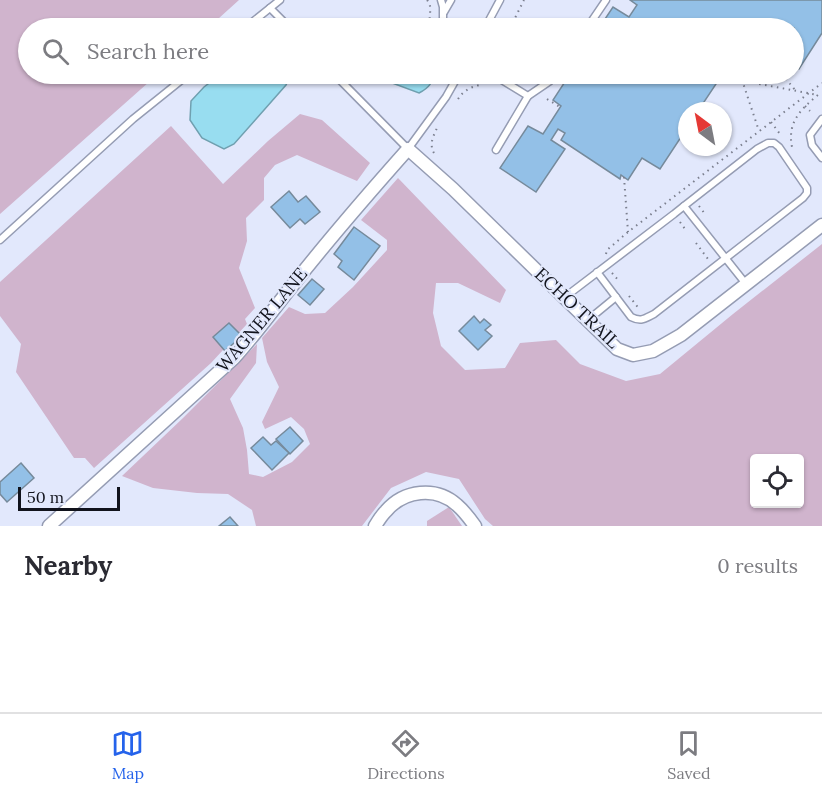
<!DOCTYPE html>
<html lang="en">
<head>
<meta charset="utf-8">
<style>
  :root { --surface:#fff; --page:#f2f2f3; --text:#2b2b33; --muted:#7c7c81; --line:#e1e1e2; --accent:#2563eb }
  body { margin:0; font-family:Lora,serif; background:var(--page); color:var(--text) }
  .controls { position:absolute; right:18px; bottom:18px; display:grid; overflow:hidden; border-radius:6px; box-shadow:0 2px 4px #0004 }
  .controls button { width:54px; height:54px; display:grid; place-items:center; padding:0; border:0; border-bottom:2px solid var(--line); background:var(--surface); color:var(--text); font:30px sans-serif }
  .compass { position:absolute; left:678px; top:102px; width:54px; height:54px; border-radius:50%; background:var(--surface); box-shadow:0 2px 4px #0004; rotate:328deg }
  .scale { position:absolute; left:18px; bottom:15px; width:102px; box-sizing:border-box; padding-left:6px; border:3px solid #11131c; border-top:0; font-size:16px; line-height:21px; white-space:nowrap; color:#11131c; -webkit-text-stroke:4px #e2e8fc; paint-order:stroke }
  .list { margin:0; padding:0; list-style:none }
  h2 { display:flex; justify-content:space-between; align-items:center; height:78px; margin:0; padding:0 24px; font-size:26px }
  h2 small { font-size:20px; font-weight:400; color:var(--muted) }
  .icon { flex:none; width:33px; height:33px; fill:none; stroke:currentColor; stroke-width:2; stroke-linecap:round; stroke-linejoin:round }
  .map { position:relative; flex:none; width:822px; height:526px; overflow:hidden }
  .search { position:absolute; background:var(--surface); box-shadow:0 2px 4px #0004; left:18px; right:18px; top:18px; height:66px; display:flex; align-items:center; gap:15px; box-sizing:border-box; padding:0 21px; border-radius:33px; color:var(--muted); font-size:22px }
  .sheet { height:186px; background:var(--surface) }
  nav { display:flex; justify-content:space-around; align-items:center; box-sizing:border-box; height:84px; border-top:2px solid var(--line); background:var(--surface); font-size:16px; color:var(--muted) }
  nav a { display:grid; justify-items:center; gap:3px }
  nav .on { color:var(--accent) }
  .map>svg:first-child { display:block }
  .green { fill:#d0b4cd; fill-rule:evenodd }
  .water { fill:#98ddf0; stroke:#70a0b0; stroke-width:1.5 }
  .building { fill:#93c0e7; stroke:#768a9b; stroke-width:1.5 }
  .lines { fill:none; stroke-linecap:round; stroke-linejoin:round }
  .lane-casing { stroke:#959cb3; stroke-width:9 }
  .street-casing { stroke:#959cb3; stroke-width:15 }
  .path { stroke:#7b7f8e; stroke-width:2; stroke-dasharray:1.5 4.5; stroke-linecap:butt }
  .lane { stroke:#fff; stroke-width:6 }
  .street { stroke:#fff; stroke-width:12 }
  .labels { text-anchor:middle; stroke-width:4.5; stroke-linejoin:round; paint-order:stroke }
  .street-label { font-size:18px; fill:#11131c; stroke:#e2e8fc }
</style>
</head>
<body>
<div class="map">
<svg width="822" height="526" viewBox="0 0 822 526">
  <rect width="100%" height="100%" fill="#e2e8fc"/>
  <!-- green -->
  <g class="green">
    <path d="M0,0H239L208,28H28V74H158L0,214Z"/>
    <path d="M300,114L322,120L370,163L357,181L297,155L275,165L264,178V200L246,218L247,241L239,268L255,308L245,319L247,324L211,363L94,468L85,458H74L16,372L21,344L0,316V282L171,126L223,184L268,141Z"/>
    <path d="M398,178L506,290L500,303L458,283H436L433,313L441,346L465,370L505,368L520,343L556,340L580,364L626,381L660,374L733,314L822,244V526H493L485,519L459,479L426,472L391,488L362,526H256L252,510L228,494L197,493L153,488L122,476L183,418L257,344L256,363L230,399L243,428L247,450L249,474L263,477L292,462L310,444L304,429L291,417L265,429L262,422L279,387L267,362L262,338L289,307L305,314L325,313L353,287L387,250V240L361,220ZM754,458H800V503H754Z"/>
    <path d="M449,507L462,526H427V521Z"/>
  </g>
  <!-- water -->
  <g class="water">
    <path d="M221,74H291L286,85L234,144L224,149L202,138L190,120L191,101L204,87Z"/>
    <path d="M368,74H432C434,83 427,89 419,93Z"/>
  </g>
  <!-- building -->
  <g class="building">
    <path d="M630,0H822V33L799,69L794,65V28H599L613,7L629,17L637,5Z"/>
    <path d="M570,74H701L716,84L698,111H687V128L660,169L642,158L628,180L621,175L620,179L561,140L565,133L558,129L551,140L565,149L536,192L500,168L528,126L543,134L561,106L553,100Z"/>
    <path d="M289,191L298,202L306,196L320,212L305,224L300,219L290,228L271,207Z"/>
    <path d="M354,227L380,246L354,280L338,267L342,261L334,254Z"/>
    <path d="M312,279L324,289L310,305L298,295Z"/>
    <path d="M474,316L480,323L484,319L491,325L485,330L492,336L478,350L459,331Z"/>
    <path d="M229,323L242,336L225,351L213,337Z"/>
    <path d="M290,427L303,441L290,454L276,439Z"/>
    <path d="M263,437L271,445L276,441L289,453L272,470L251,448Z"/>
    <path d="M21,463L34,478L7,502L0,494V482Z"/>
    <path d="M230,517L238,526H219Z"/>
  </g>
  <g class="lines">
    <!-- lane casing -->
    <g class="lane-casing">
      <g id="lane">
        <path d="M441,0L443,7V28"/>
        <path d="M270,8L290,28"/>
        <path d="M444,12L451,0"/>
        <path d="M245,28L280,0"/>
        <path d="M485,28L500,0"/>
        <path d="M587,28L606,0"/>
        <path d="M334,74L408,149L446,97L459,74"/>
        <path d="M492,74L528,96L496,150"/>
        <path d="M528,96L550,81L555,74"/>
        <path d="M822,119L810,135L812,145L822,158"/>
        <path d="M684,206L746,284"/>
        <path d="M0,240L133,119L189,74"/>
        <path d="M565,297L674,214L684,206L757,149L768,143H774L779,147L807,188V193L803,198L654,314C644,319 641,322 631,317L597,272"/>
        <path d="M588,320L616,297"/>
      </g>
    </g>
    <!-- street casing -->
    <g class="street-casing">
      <g id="street">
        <path d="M49,526L234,358C255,335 272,311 292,286C329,239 368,194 408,149L453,189L617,349L633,355L653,351L681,335L822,225"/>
        <path d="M375,526C378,521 382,515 386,511C404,490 436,486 457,505C464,511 470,519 475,526"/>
      </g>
    </g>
    <!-- path -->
    <g class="path">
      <path d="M427,0C434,8 427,17 431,25"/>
      <path d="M510,28L524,0"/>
      <path d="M525,74L533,78"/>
      <path d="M740,74L759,131"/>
      <path d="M782,74L795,90"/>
      <path d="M712,75L818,95C801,109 787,122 792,147"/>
      <path d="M458,99C463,91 470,87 480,85"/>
      <path d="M547,99L560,107"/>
      <path d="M805,106L810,111"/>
      <path d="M771,122L780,134"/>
      <path d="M434,153C429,144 433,137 437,128"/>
      <path d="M624,177L628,232"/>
      <path d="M699,206L705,214"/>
      <path d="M680,222L685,229"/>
      <path d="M696,243L708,259"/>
      <path d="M606,254L607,250L628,232L822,83"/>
      <path d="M612,273L619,281"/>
      <path d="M629,296L640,310"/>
    </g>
    <!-- lane -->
    <use href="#lane" class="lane"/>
    <!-- street -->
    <use href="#street" class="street"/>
  </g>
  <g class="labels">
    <!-- street labels -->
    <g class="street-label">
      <text transform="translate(577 308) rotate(43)" y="6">ECHO TRAIL</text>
      <text transform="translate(262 320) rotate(-50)" y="6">WAGNER LANE</text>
    </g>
  </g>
</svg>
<div class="controls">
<button><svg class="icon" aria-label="locate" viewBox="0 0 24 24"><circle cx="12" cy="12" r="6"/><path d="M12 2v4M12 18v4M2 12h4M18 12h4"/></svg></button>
</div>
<svg class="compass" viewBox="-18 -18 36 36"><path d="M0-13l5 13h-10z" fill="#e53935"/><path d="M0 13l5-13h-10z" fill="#7c7c81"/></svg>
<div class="scale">50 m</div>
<div class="search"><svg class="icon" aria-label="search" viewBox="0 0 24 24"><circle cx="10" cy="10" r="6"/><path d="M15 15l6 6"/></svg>Search here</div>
</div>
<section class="sheet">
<h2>Nearby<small>0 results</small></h2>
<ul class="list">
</ul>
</section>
<nav>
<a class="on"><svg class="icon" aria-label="map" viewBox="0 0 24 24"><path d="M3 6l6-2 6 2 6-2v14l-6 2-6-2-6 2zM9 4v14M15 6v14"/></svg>Map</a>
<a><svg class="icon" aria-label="directions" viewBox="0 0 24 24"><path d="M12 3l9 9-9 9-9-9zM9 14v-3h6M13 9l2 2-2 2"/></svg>Directions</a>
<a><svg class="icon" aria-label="saved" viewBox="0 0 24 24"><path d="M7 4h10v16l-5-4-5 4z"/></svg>Saved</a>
</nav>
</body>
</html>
